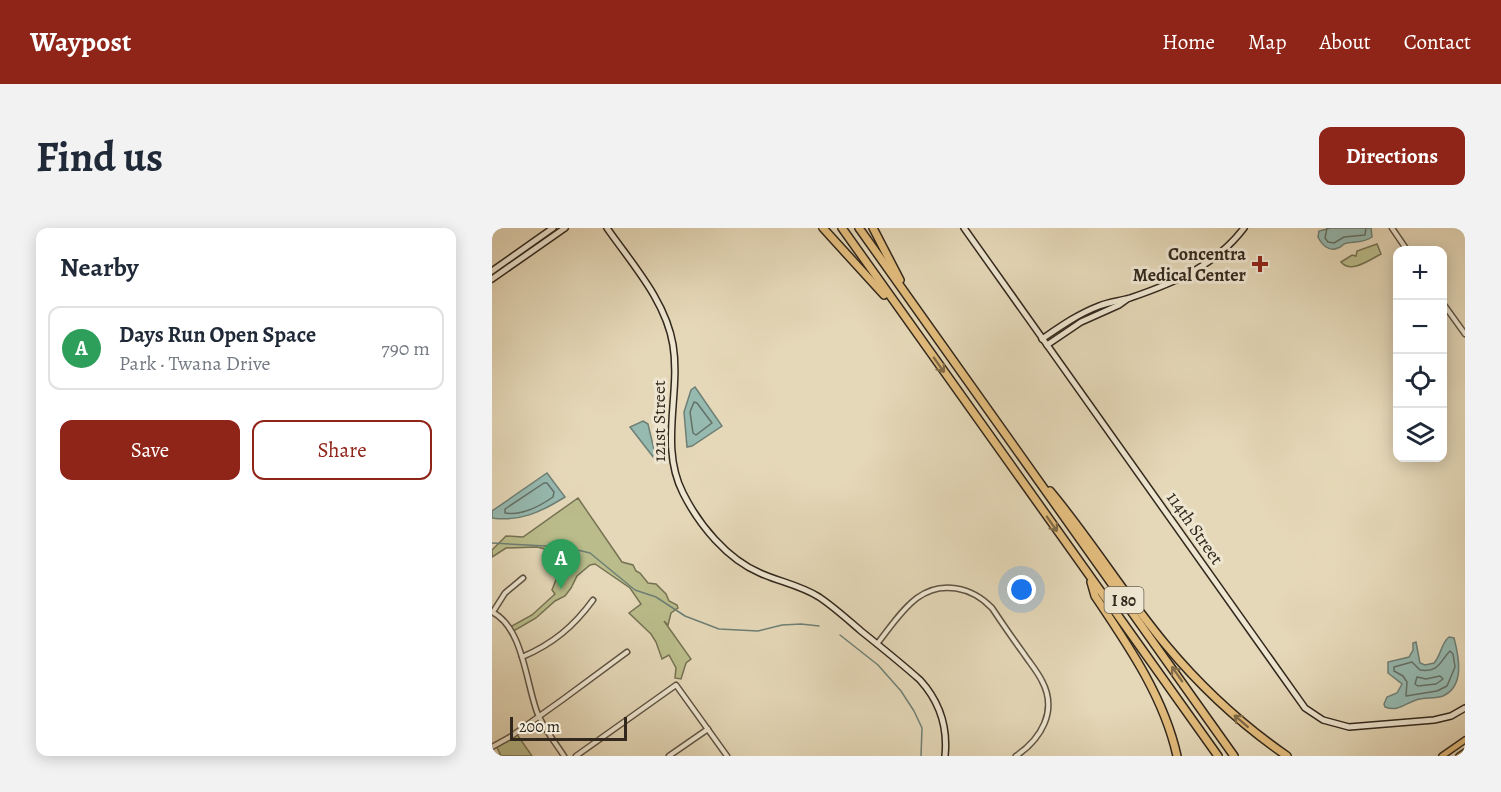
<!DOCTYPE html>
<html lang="en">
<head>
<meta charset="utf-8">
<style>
  :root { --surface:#fff; --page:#f2f2f3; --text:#1f2937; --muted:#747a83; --line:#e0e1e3; --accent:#8f2418 }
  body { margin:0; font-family:Alegreya,serif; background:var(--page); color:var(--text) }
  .controls { position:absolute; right:18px; top:18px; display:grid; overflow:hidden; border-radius:12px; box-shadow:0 3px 15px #0003 }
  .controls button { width:54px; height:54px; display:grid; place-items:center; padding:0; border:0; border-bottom:2px solid var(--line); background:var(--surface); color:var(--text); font:30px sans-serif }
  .scale { position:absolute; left:18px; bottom:15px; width:117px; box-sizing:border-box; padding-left:6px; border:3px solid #32281d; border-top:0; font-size:16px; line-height:21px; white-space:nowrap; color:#32281d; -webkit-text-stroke:4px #eee6d1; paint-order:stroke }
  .you { position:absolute; left:530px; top:362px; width:21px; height:21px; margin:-15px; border:4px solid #fff; border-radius:50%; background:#1a73e8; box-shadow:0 0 0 9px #1a73e833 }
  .badge { display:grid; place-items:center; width:39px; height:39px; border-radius:50%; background:var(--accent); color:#fff; font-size:20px; font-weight:700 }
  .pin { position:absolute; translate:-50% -50px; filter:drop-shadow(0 2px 3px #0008) }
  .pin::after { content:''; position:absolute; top:32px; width:21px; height:18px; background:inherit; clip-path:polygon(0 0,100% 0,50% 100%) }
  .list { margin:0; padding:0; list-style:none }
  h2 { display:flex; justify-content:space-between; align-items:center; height:78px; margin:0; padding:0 24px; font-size:26px }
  h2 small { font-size:20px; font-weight:400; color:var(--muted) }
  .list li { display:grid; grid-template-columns:39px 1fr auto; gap:18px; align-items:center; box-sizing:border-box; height:84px; margin:0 12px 12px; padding:0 12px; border:2px solid var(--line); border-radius:12px }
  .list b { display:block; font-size:22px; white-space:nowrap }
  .list p { margin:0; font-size:20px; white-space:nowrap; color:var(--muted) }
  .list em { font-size:20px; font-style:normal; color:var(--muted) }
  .actions { display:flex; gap:12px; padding:18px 24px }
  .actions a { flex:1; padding:14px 0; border:2px solid var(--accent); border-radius:12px; text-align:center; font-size:21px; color:var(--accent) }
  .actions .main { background:var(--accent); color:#fff }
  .icon { flex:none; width:33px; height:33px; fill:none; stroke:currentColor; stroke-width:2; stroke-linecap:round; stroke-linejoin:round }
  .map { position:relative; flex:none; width:973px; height:528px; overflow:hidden; border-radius:12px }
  header { display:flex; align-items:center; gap:36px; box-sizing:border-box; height:84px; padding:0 30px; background:var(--accent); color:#fff }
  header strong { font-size:28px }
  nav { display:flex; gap:33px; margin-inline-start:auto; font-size:21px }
  .intro { display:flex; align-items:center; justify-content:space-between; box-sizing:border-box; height:144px; padding:0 36px }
  h1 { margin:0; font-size:42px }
  .button { padding:15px 27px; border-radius:12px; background:var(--accent); color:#fff; font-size:21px; font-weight:700 }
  main { display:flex; gap:36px; padding:0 36px }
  aside { flex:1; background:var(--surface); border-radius:12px; box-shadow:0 3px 15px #0003 }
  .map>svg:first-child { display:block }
  .green { fill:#babd8b; stroke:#767254; stroke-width:1.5 }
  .water { fill:#96b9b0; stroke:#6e7f75; stroke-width:1.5 }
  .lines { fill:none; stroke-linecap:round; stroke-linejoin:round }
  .shore { stroke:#647066; stroke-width:1.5 }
  .stream { stroke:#6e7f75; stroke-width:1.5 }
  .street-casing { stroke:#5f5444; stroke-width:7 }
  .secondary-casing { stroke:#32281d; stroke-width:8 }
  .primary-casing { stroke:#32281d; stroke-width:8 }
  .highway-casing { stroke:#32281d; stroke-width:10 }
  .street { stroke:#eee6d1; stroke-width:4 }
  .secondary { stroke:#eee6d1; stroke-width:5 }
  .primary { stroke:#e2bc7c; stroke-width:5 }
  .highway { stroke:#e2bc7c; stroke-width:7 }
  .oneway { stroke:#816b48 }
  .poi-dot { fill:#8f2418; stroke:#eee6d1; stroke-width:2 }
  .labels { text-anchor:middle; stroke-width:6; stroke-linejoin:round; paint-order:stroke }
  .shield { fill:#eee6d1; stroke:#6a6153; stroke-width:1.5 }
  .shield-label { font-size:16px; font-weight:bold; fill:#32281d }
  .poi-label { font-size:18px; font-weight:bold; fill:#32281d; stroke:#eee6d1; text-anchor:end }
  .street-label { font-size:18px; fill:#32281d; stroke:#eee6d1 }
</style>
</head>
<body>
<header>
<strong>Waypost</strong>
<nav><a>Home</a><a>Map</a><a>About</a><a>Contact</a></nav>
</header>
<div class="intro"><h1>Find us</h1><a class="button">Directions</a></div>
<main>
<aside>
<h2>Nearby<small></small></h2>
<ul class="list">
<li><span class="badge" style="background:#2e9e5b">A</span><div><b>Days Run Open Space</b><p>Park · Twana Drive</p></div><em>790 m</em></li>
</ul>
<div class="actions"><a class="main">Save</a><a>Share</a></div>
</aside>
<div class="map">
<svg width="973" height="528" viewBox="0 0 973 528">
  <rect width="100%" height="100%" fill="#e5d8b8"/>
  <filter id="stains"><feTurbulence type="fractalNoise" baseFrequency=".00333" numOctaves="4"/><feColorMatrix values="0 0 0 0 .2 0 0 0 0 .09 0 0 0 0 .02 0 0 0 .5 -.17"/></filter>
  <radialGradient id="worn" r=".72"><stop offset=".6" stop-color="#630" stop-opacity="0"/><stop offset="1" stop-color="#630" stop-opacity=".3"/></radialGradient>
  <!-- green -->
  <g class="green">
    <path d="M885,16L889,26C877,32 859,46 849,34L860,27L864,28L865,23Z"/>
    <path d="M86,270L130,334L141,337L144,343L148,345L156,355L164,356L174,366L177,373L185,377L186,380L179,385L176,397L172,393L199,431L194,435L189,451L183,450L184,440L177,427L170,431L164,414L159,406L137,385L149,376L138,360L103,336L98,337L85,348L79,360L73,368L63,373L44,390L20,404L18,399L40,387L63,366L60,362L67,344L57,322L45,319L14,320L0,329V322L14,308L31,309Z"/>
    <path d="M24,505L40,528H9L4,517Z"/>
  </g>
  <!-- water -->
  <g class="water">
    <path d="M839,0H879L880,9C872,15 864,13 855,15C849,16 852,18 846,20C837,24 830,17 826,9L827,3Z"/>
    <path d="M203,159L230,198L200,218L195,219L192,184L199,162Z"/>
    <path d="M151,193L156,196L163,226L162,230L138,199Z"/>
    <path d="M55,245L73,269C49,284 28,294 0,290V283Z"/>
    <path d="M957,409L962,410C967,429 973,458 951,468C942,471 933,469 924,472C912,476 906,484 893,479L892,476L895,469L905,465L910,456L896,445V434L917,429L921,422V415L924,414L928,435L933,437L942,435C949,428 949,415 957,409Z"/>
  </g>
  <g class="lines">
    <!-- shore -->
    <g class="shore">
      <path d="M835,0L833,10L836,14L842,15L852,9L873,7L874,0"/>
      <path d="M202,174L205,175L220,195L204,207L201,205L198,184Z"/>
      <path d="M52,255H55L62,264L61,269C48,278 30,288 13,285V281Z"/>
      <path d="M958,423L961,426L963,439L955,458L945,463L914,468L915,454L911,448L902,443V439L920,434L928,442C947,445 948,433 958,423Z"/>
      <path d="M948,448L951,451L944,456L926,458L923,456L925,449L934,451Z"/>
    </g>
    <!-- stream -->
    <g class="stream">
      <path d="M0,315L73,319L98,325L143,362L164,369L193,388L227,401L266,403L290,397L309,396L327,398"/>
      <path d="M348,407L386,437L409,463L422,483L430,500L429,528"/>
    </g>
    <!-- street casing -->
    <g class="street-casing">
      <g id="street">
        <path d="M900,0L915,22"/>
        <path d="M950,74L973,106"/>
        <path d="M0,384C31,399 34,455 45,484C51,500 63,514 72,528"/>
        <path d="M1,384L13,365L31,350"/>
        <path d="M385,416C397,401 409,382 425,370C449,352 480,359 500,380C510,395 521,411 532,426C538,435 545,443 550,453C566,483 549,511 524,528"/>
        <path d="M30,429C61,416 82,398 101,372"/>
        <path d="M0,519L18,509L70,472L135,424"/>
        <path d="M84,528L184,457L235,528"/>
        <path d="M177,528L216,501"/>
      </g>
    </g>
    <!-- secondary casing -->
    <g class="secondary-casing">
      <g id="secondary">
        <path d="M115,0C140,36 174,73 181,117C189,166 167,218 191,265C207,297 235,331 268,345C288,354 308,357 327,369C342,379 355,391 369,403C389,419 409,435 428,452C448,474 456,499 453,528"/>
        <path d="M472,0L813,480L831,492L857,499L942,492L959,488L973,480"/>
        <path d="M0,43L61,0"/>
        <path d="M0,51L73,0"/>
        <path d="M550,111C569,98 586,86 607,78C617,74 628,73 638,70C682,55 723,38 752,0"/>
        <path d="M555,117L589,94L627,77L634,72"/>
      </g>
    </g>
    <!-- primary casing -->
    <g class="primary-casing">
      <g id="primary">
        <path d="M950,528L973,512"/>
        <path d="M967,528L973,524"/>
      </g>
    </g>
    <!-- highway casing -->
    <g class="highway-casing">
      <g id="highway">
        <path d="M331,0L392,67"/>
        <path d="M350,0L726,528"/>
        <path d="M367,0L742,528"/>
        <path d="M381,0L408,52"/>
        <path d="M558,263C599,312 633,368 674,417C709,459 750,497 795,528"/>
        <path d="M599,354L603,368C636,417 672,469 685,528"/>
      </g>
    </g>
    <!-- street -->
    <use href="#street" class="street"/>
    <!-- secondary -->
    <use href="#secondary" class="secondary"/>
    <!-- primary -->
    <use href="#primary" class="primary"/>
    <!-- highway -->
    <use href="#highway" class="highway"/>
  </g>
  <!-- one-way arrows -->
  <defs><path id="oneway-shaft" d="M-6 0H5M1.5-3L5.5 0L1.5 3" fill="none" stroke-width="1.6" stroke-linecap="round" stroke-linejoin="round" transform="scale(1.5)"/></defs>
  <g class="oneway">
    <use href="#oneway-shaft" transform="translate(447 137) rotate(55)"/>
    <use href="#oneway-shaft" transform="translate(560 296) rotate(55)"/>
    <use href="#oneway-shaft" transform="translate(685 446) rotate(-125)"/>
    <use href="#oneway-shaft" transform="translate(749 493) rotate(-139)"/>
  </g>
  <!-- markers -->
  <path class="poi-dot" d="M765 27h6v6h6v6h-6v6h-6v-6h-6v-6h6z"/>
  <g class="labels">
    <!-- shield labels -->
    <rect class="shield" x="612.5" y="359" width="39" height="26" rx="4.5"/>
    <g class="shield-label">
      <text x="632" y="378">I 80</text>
    </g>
    <!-- poi labels -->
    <g class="poi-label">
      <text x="754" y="32">Concentra<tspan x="754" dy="21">Medical Center</tspan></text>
    </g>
    <!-- street labels -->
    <g class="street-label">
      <text transform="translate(167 193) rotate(-90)" y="6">121st Street</text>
      <text transform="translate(703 300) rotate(55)" y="6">114th Street</text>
    </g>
  </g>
  <rect width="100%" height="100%" filter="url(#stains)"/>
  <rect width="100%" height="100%" fill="url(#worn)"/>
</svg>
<div class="controls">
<button>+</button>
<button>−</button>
<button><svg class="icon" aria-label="locate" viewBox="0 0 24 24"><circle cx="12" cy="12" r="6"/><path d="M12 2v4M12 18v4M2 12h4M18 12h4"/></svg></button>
<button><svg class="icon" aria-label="layers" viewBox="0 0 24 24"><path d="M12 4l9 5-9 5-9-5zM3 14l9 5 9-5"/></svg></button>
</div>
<div class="scale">200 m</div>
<div class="you"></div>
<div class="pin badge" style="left:69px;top:361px;background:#2e9e5b">A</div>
</div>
</main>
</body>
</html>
